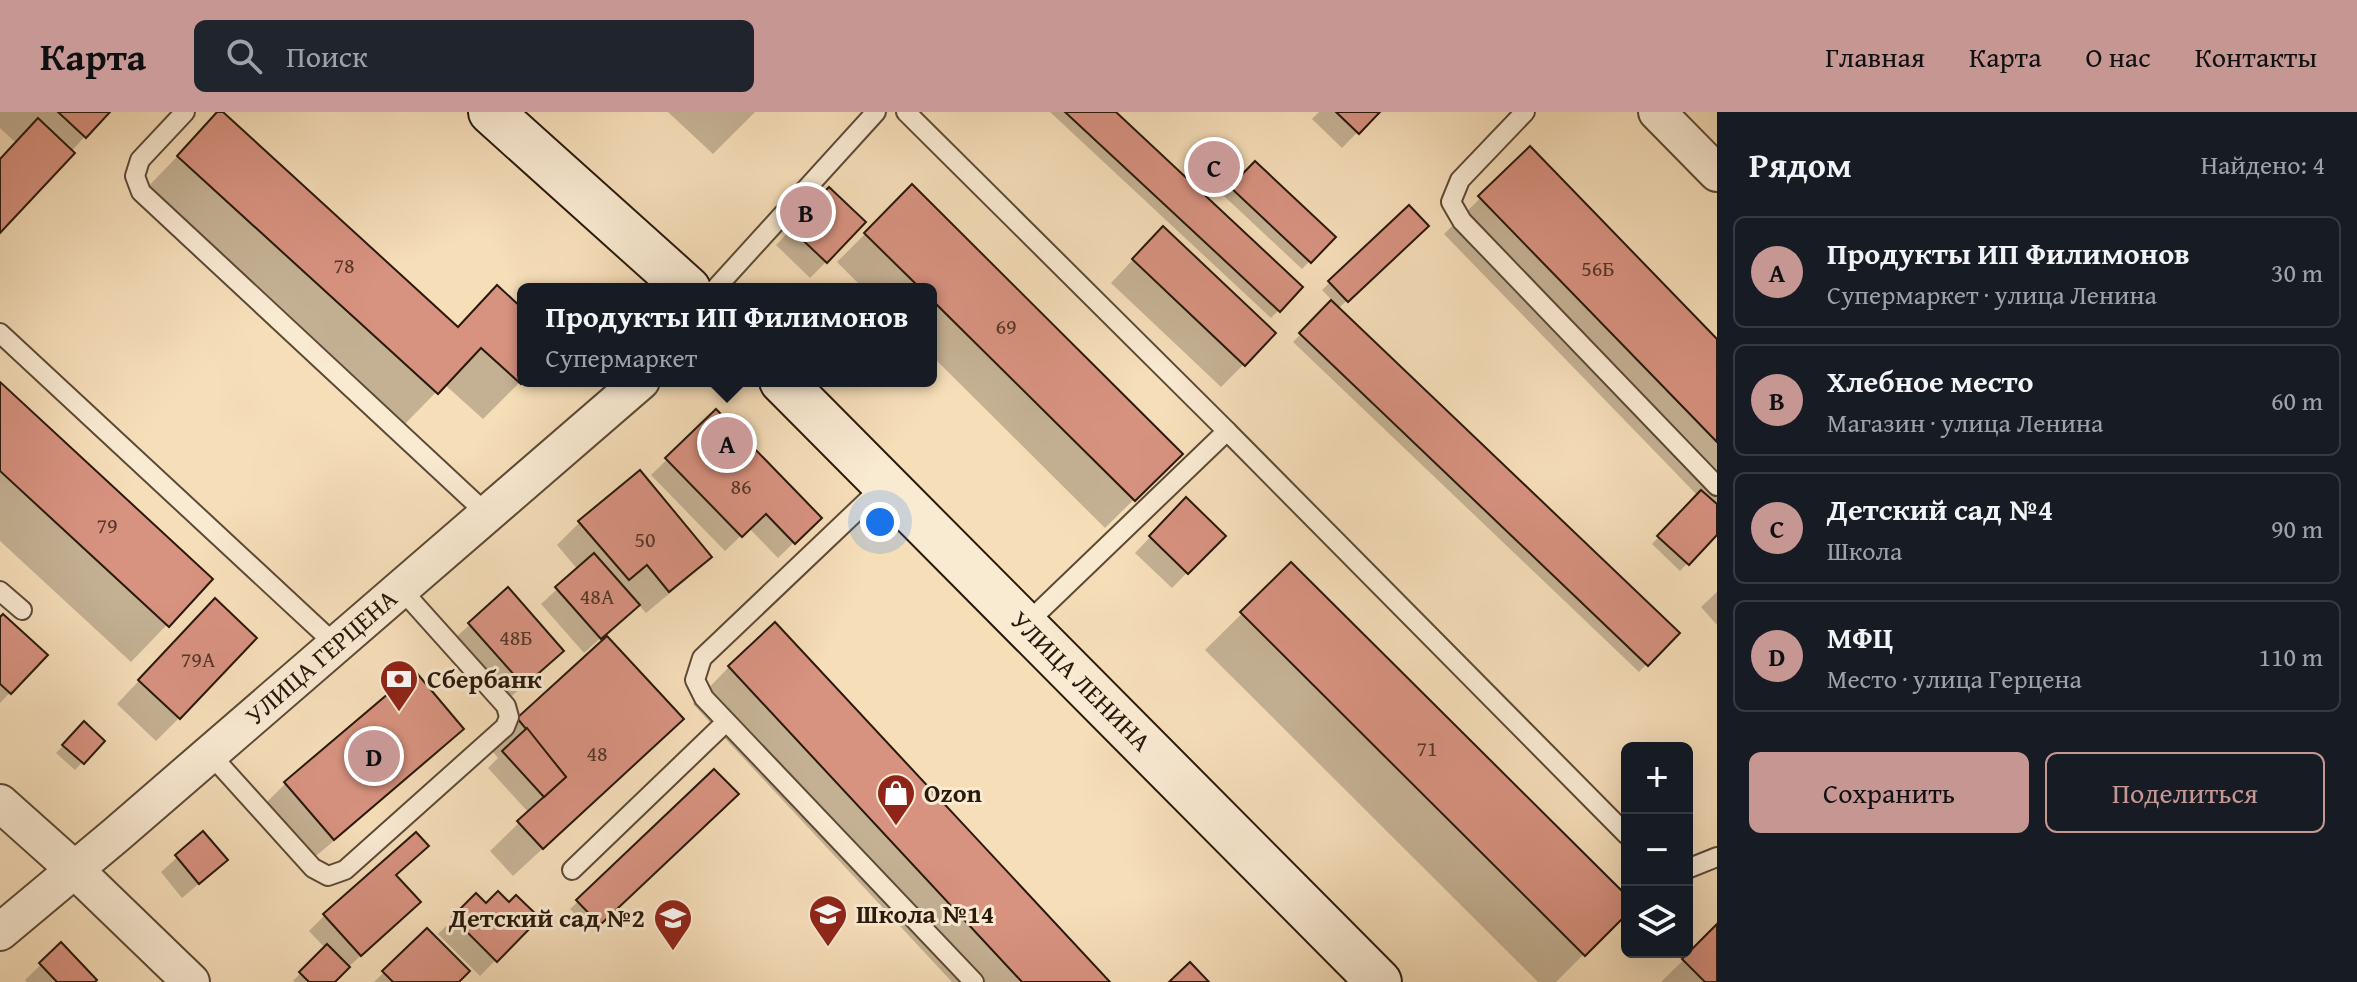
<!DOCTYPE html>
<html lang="ru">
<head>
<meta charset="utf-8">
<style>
  :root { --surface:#171b24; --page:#20242c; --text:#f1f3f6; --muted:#9ea1a6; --line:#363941; --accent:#c59692 }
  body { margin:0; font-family:"Gentium Book Plus",serif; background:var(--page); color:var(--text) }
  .controls { position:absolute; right:24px; bottom:24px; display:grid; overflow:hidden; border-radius:12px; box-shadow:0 8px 32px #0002 }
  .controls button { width:72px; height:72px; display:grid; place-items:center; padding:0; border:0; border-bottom:2px solid var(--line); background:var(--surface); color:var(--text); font:40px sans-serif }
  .you { position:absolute; left:880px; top:410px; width:28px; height:28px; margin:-20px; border:6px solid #fff; border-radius:50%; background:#1a73e8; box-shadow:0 0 0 12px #1a73e833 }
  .badge { display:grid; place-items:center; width:52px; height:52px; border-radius:50%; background:var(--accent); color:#111; font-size:26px; font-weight:700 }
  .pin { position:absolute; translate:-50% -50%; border:4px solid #fff; box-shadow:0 2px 8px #0006 }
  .popup { position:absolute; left:517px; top:171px; width:420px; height:104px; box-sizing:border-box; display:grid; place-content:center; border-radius:12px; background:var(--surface); filter:drop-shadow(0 2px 6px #0005); font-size:26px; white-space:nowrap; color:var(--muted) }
  .popup b { font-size:30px; color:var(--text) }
  .popup::after { content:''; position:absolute; left:50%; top:100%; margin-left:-16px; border:16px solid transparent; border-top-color:var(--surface) }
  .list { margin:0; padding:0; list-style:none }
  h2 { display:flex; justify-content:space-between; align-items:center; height:104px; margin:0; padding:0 32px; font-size:34px }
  h2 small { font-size:26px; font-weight:400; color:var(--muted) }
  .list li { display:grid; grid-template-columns:52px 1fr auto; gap:24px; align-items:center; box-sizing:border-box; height:112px; margin:0 16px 16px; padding:0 16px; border:2px solid var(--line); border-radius:12px }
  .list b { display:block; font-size:30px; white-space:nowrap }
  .list p { margin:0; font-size:26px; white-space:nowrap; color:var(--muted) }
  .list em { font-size:26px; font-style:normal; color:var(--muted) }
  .actions { display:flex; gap:16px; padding:24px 32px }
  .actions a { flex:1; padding:18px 0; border:2px solid var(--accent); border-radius:12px; text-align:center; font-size:28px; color:var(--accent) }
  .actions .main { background:var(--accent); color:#111 }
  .icon { flex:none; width:44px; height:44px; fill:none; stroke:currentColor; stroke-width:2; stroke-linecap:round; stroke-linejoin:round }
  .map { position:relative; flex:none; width:1717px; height:870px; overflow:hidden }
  header { display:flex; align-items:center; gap:48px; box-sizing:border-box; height:112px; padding:0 40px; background:var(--accent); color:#111 }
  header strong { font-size:38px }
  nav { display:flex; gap:44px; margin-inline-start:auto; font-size:28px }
  .search { width:560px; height:72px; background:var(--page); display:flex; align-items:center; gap:20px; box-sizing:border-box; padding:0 28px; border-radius:12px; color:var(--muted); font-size:30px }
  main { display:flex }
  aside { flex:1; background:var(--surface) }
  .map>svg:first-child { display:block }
  .shadow { fill:#0003 }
  .building { fill:#d89280; stroke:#29190a; stroke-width:2 }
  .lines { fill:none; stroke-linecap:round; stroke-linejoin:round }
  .lane-casing { stroke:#5c4a36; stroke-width:22 }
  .street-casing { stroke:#5c4a36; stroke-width:40 }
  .secondary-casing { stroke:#29190a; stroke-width:48 }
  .lane { stroke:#f9ead2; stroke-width:18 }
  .street { stroke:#f9ead2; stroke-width:36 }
  .secondary { stroke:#f9ead2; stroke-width:44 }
  .labels { text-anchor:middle; stroke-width:6; stroke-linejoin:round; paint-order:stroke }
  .number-label { font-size:22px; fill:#553728 }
  .street-label { font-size:26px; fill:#29190a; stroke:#f9ead2 }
  .poi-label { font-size:26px; font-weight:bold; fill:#29190a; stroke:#f9ead2; text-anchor:start }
</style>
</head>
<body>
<header>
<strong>Карта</strong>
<div class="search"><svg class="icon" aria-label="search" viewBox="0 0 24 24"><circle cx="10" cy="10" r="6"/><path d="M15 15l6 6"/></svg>Поиск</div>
<nav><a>Главная</a><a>Карта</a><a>О нас</a><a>Контакты</a></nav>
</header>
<main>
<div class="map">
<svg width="1717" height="870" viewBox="0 0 1717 870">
  <rect width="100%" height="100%" fill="#f6deb9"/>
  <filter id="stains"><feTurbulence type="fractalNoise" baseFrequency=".0025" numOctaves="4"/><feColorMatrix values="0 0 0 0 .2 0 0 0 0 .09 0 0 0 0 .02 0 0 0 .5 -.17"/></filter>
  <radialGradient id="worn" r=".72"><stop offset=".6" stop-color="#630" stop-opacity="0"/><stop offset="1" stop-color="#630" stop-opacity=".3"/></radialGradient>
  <!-- shadow -->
  <g class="shadow">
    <path d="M0,0H107L0,118V48L16,31L0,16Z"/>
    <path d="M220,0L457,216L497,176L523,267L483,307L444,272L400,317L142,81Z"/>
    <path d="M668,0H755L713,42Z"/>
    <path d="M1050,0H1113L1301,175L1271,206Z"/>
    <path d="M1319,0H1377L1342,36L1312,7Z"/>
    <path d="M1530,37L1717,230V420L1680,459L1652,432L1698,384L1444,122Z"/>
    <path d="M1255,52L1333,125L1302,157L1224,84Z"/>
    <path d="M912,75L1180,342L1105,416L931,243V177H864L837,150Z"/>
    <path d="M814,93L826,150L810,166L776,133Z"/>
    <path d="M1408,95L1426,114L1338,197L1677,521L1639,560L1293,230L1333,189L1322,178Z"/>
    <path d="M1140,140L1244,252L1221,275L1111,171Z"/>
    <path d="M0,272L211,467L131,550L0,429Z"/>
    <path d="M716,300L819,406L778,446L749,416L725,439L651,363Z"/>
    <path d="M1170,404L1223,424L1172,476L1135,441Z"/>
    <path d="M580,410L709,444L687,467L646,501L638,492L584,541L541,492L578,458L557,433Z"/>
    <path d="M1291,453L1627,787V799L1556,870H1538L1205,538Z"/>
    <path d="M508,478L546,554L507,588L453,528Z"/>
    <path d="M1717,480V513L1701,495Z"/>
    <path d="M0,507L45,544L0,591Z"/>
    <path d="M192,512L179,606L156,629L117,592Z"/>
    <path d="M729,555L1108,870H952L693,592Z"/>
    <path d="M519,607L653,635L513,764L490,739L529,701L488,656L498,646L490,636Z"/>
    <path d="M84,612L102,629L75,658L56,641Z"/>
    <path d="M462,617L439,640L310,749L263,694L286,671Z"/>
    <path d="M714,660L736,682L592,819L570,797Z"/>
    <path d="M203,722L209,763L182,786L161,760Z"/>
    <path d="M394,764L402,806L332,870H295L293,869L325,836L309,819L325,803Z"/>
    <path d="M476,784L486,793L509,792L537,806L480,864L438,822Z"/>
    <path d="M1717,815V870H1661Z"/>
    <path d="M427,819L457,870H374Z"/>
    <path d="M61,833L92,870H27L25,868Z"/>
  </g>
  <!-- building -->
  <g class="building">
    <path d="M58,0H110L86,26Z"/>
    <path d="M217,0H223L458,215L497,173L523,197L524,269L521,272L481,236L438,282L177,44Z"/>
    <path d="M1065,0H1116L1303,175L1280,200Z"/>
    <path d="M1336,0H1380L1359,22Z"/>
    <path d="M38,6L75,41L0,121V47Z"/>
    <path d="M1530,34L1717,227V330L1478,84Z"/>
    <path d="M1255,49L1336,125L1311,151L1230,75Z"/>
    <path d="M912,72L1183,342L1135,389L931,187V177H921L864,121Z"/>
    <path d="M829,75L866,110L827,151L790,116Z"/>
    <path d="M1409,93L1429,114L1348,190L1328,169Z"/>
    <path d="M1163,114L1276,221L1245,254L1132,147Z"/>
    <path d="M1331,188L1680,521L1648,554L1299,221Z"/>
    <path d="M0,270L213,467L169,515L0,359Z"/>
    <path d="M716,297L822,406L795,432L766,402L742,425L665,346Z"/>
    <path d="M640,358L712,445L669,480L647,453L629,468L578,409Z"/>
    <path d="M1701,378L1717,392V423L1689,453L1657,424Z"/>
    <path d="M1186,385L1226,424L1188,462L1149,424Z"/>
    <path d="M594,441L640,493L601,527L555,475Z"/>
    <path d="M1291,450L1627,784V802L1585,844L1240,500Z"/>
    <path d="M508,475L564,539L524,574L468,511Z"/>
    <path d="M215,486L257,526L180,607L138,568Z"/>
    <path d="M3,502L48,543L11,582L0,572V505Z"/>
    <path d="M775,510L1110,870H1022L728,554Z"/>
    <path d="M607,524L684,607L543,737L517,709L566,665L517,606Z"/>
    <path d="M415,559L464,617L334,728L284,670Z"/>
    <path d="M84,609L105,629L84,652L62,633Z"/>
    <path d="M527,616L566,665L544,685L502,639Z"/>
    <path d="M714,657L739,682L600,813L576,788Z"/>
    <path d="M203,719L228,748L199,772L175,743Z"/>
    <path d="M416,720L429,734L396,763L421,790L361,844L323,802Z"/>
    <path d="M498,779L509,790L516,783L540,806L497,850L452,805L476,781L486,791Z"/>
    <path d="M1717,812V870H1705L1682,847Z"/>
    <path d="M427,816L470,859L459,870H393L382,859Z"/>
    <path d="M61,830L97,868L95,870H57L39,851Z"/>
    <path d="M327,832L350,855L335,870H309L299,860Z"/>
    <path d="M1190,850L1209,870H1169Z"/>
  </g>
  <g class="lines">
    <!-- lane casing -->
    <g class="lane-casing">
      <g id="lane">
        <path d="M185,0L140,48L135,64L141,80L487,402"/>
        <path d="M906,0L1227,319L1025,513"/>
        <path d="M1525,0L1460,68L1451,90L1462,109L1717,374"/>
        <path d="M715,177L876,0"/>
        <path d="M0,221L336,533"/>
        <path d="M1227,319L1627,723"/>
        <path d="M885,372L702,546L695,568L704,586L974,870"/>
        <path d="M0,479L22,498"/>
        <path d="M210,642L313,756L328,764L345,758L505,615L509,605L506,594L401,477"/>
        <path d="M1687,757L1717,745"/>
        <path d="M572,758L726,610"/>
      </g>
    </g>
    <!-- street casing -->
    <g class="street-casing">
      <g id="street">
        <path d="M1657,0L1717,61"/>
        <path d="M0,691L75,758L191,870"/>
        <path d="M0,820L116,723L641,269"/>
      </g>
    </g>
    <!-- secondary casing -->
    <g class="secondary-casing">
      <g id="secondary">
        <path d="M491,0L688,177"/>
        <path d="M782,269L1379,870"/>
      </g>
    </g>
    <!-- lane -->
    <use href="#lane" class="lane"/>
    <!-- street -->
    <use href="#street" class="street"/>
    <!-- secondary -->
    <use href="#secondary" class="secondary"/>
  </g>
  <!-- icons -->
  <defs>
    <g id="bank-pin" transform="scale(2)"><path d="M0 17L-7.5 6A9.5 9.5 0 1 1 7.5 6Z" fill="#8f2418" stroke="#f9ead2"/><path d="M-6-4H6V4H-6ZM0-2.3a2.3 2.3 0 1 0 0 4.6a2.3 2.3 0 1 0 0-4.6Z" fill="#fff"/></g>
    <g id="shop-pin" transform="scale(2)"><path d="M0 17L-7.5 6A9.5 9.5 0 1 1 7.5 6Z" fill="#8f2418" stroke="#f9ead2"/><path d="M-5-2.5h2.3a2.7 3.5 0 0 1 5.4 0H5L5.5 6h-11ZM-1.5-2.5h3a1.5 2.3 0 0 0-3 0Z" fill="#fff"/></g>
    <g id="school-pin" transform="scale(2)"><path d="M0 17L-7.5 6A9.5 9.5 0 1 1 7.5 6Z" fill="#8f2418" stroke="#f9ead2"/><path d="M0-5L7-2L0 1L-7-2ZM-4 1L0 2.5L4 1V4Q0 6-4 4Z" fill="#fff"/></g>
  </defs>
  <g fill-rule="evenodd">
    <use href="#bank-pin" x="399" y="567"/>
    <use href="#shop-pin" x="896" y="681"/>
    <use href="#school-pin" x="828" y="802"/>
    <use href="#school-pin" x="673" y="806"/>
  </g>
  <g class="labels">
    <!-- number labels -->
    <g class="number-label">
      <text x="344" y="161">78</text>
      <text x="1598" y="164">56Б</text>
      <text x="1006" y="222">69</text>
      <text x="741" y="382">86</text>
      <text x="107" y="421">79</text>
      <text x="645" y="435">50</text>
      <text x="597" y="492">48А</text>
      <text x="516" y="533">48Б</text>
      <text x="198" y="555">79А</text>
      <text x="1427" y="644">71</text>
      <text x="597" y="649">48</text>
    </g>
    <!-- street labels -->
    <g class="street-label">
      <text transform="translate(321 545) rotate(-41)" y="9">УЛИЦА ГЕРЦЕНА</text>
      <text transform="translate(1081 569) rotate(45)" y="9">УЛИЦА ЛЕНИНА</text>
    </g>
    <!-- poi labels -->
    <g class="poi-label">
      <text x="427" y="576">Сбербанк</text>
      <text x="924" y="690">Ozon</text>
      <text x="856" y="811">Школа №14</text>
      <text x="645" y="815" text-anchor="end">Детский сад №2</text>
    </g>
  </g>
  <rect width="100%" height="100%" filter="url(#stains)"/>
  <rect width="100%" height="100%" fill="url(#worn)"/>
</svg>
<div class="controls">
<button>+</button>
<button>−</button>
<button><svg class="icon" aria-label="layers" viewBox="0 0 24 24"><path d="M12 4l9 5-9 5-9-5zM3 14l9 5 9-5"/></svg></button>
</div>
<div class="you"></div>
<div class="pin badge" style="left:727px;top:331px">A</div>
<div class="popup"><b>Продукты ИП Филимонов</b>Супермаркет</div>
<div class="pin badge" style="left:806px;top:100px">B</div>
<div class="pin badge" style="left:1214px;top:55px">C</div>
<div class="pin badge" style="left:374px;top:644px">D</div>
</div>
<aside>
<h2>Рядом<small>Найдено: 4</small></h2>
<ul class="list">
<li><span class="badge">A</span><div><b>Продукты ИП Филимонов</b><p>Супермаркет · улица Ленина</p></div><em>30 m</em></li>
<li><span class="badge">B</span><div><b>Хлебное место</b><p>Магазин · улица Ленина</p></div><em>60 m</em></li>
<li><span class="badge">C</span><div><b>Детский сад №4</b><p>Школа</p></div><em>90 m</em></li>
<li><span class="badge">D</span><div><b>МФЦ</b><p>Место · улица Герцена</p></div><em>110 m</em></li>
</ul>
<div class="actions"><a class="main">Сохранить</a><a>Поделиться</a></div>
</aside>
</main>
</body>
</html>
